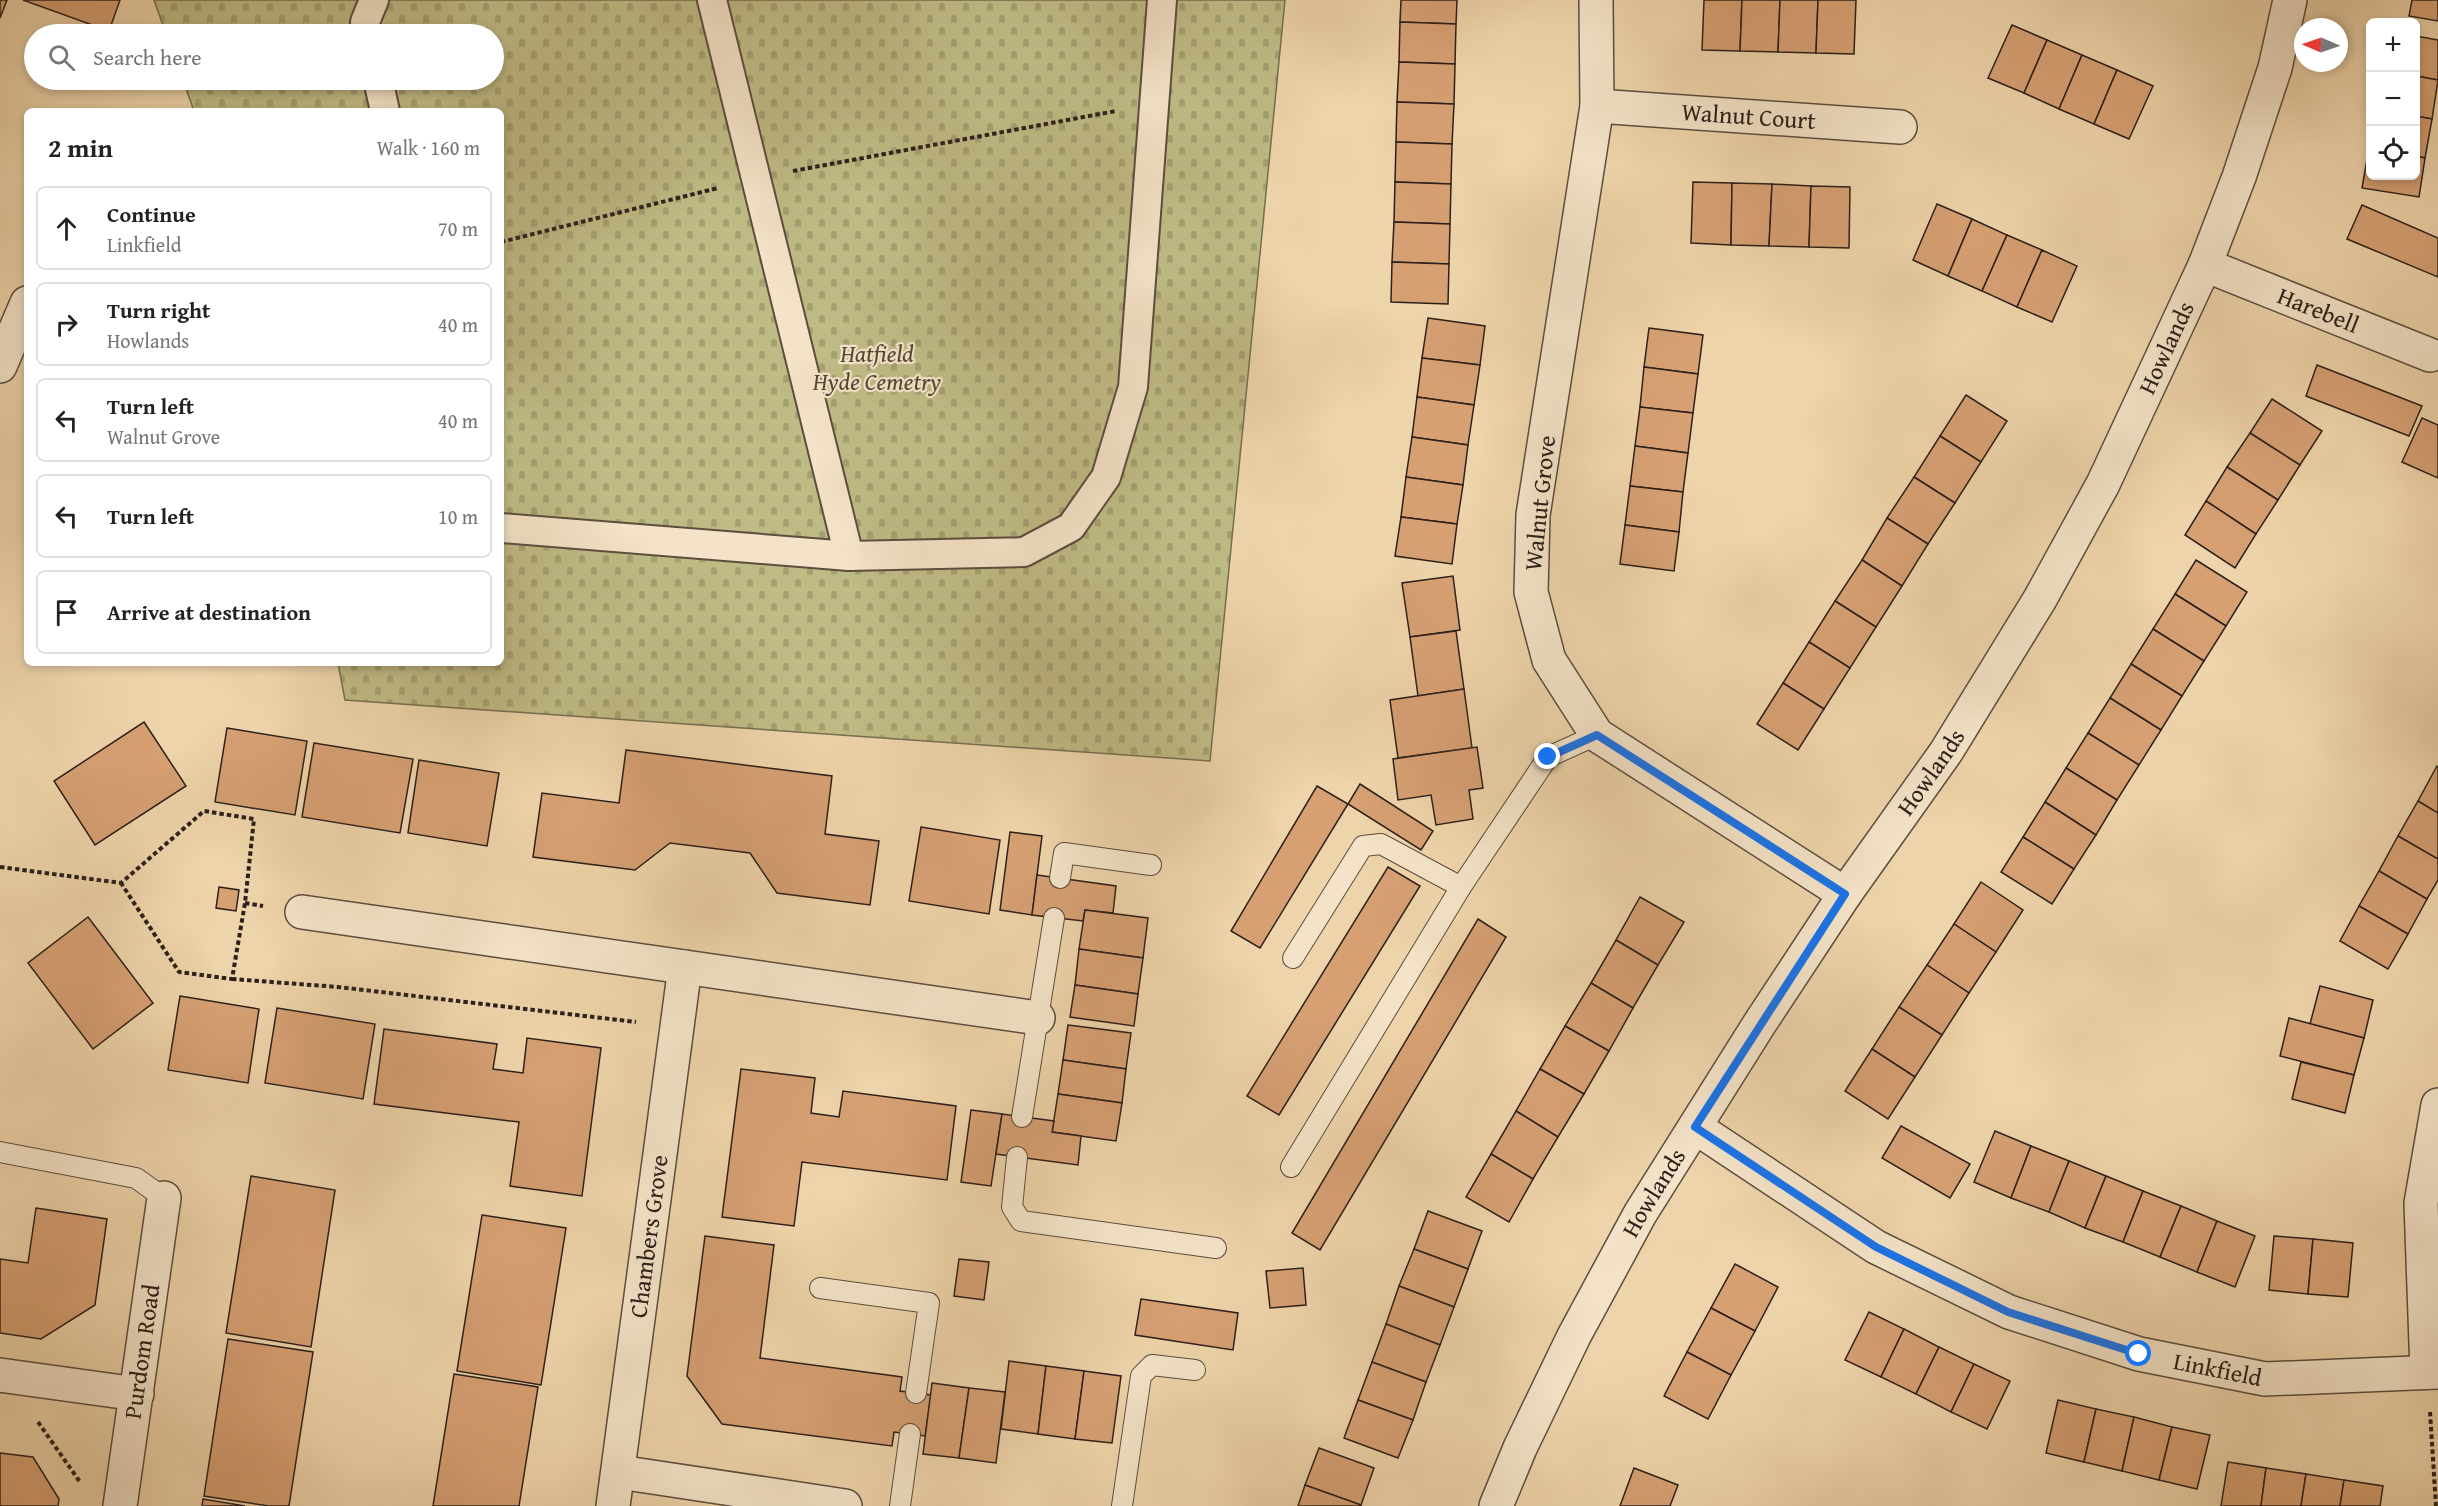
<!DOCTYPE html>
<html lang="en">
<head>
<meta charset="utf-8">
<style>
  :root { --surface:#fff; --page:#f2f2f2; --text:#222; --muted:#767676; --line:#e0e0e0 }
  body { margin:0; font-family:"Gentium Book Plus",serif; background:var(--page); color:var(--text) }
  .controls { position:absolute; right:18px; top:18px; display:grid; overflow:hidden; border-radius:9px; box-shadow:0 3px 9px #0003 }
  .controls button { width:54px; height:54px; display:grid; place-items:center; padding:0; border:0; border-bottom:2px solid var(--line); background:var(--surface); color:var(--text); font:30px sans-serif }
  .compass { position:absolute; left:2294px; top:18px; width:54px; height:54px; border-radius:50%; background:var(--surface); box-shadow:0 3px 9px #0003; rotate:272deg }
  .stop { position:absolute; width:18px; height:18px; margin:-14px; border:4px solid #1a73e8; border-radius:50%; background:#fff }
  .stop.end { background:#1a73e8; border-color:#fff; box-shadow:0 2px 6px #0008 }
  .list { margin:0; padding:0; list-style:none }
  h2 { display:flex; justify-content:space-between; align-items:center; height:78px; margin:0; padding:0 24px; font-size:26px }
  h2 small { font-size:20px; font-weight:400; color:var(--muted) }
  .list li { display:grid; grid-template-columns:39px 1fr auto; gap:18px; align-items:center; box-sizing:border-box; height:84px; margin:0 12px 12px; padding:0 12px; border:2px solid var(--line); border-radius:9px }
  .list b { display:block; font-size:22px; white-space:nowrap }
  .list p { margin:0; font-size:20px; white-space:nowrap; color:var(--muted) }
  .list em { font-size:20px; font-style:normal; color:var(--muted) }
  .icon { flex:none; width:33px; height:33px; fill:none; stroke:currentColor; stroke-width:2; stroke-linecap:round; stroke-linejoin:round }
  .map { position:relative; flex:none; width:2438px; height:1506px; overflow:hidden }
  .search { position:absolute; background:var(--surface); box-shadow:0 3px 9px #0003; left:24px; top:24px; width:480px; height:66px; display:flex; align-items:center; gap:15px; box-sizing:border-box; padding:0 21px; border-radius:33px; color:var(--muted); font-size:22px }
  .panel { position:absolute; background:var(--surface); box-shadow:0 3px 9px #0003; left:24px; top:108px; width:480px; height:558px; border-radius:9px }
  .map>svg:first-child { display:block }
  .cemetery { fill:url(#cemetery-stones); stroke:#766e50; stroke-width:1.5 }
  .building { fill:#d6a073; stroke:#2c201b; stroke-width:1.5 }
  .lines { fill:none; stroke-linecap:round; stroke-linejoin:round }
  .service-casing { stroke:#5c4d3f; stroke-width:22 }
  .pedestrian-casing { stroke:#5c4d3f; stroke-width:32 }
  .minor-casing { stroke:#5c4d3f; stroke-width:36 }
  .tertiary-casing { stroke:#5c4d3f; stroke-width:36 }
  .path { stroke:#2c201b; stroke-width:4; stroke-dasharray:4.5 3; stroke-linecap:butt }
  .service { stroke:#f4e3c8; stroke-width:20 }
  .pedestrian { stroke:#f4e3c8; stroke-width:28 }
  .minor { stroke:#f4e3c8; stroke-width:33 }
  .tertiary { stroke:#f4e3c8; stroke-width:33 }
  .route { stroke:#1a73e8; stroke-width:8 }
  .labels { text-anchor:middle; stroke-width:4.5; stroke-linejoin:round; paint-order:stroke }
  .street-label { font-size:24px; fill:#2c201b; stroke:#f4e3c8 }
  .park-label { font-size:24px; font-style:italic; fill:#514736; stroke:#f4e3c8 }
</style>
</head>
<body>
<div class="map">
<svg width="2438" height="1506" viewBox="0 0 2438 1506">
  <defs>
    <pattern id="cemetery-stones" width="16" height="16" patternUnits="userSpaceOnUse" patternTransform="scale(1.5)"><rect width="16" height="16" fill="#bfbb85"/><path d="M2 7V4a2 2 0 0 1 4 0v3zM10 15v-3a2 2 0 0 1 4 0v3z" fill="#a4a072"/></pattern>
  </defs>
  <rect width="100%" height="100%" fill="#eed4aa"/>
  <filter id="stains"><feTurbulence type="fractalNoise" baseFrequency=".00333" numOctaves="4"/><feColorMatrix values="0 0 0 0 .2 0 0 0 0 .09 0 0 0 0 .02 0 0 0 .5 -.17"/></filter>
  <radialGradient id="worn" r=".72"><stop offset=".6" stop-color="#630" stop-opacity="0"/><stop offset="1" stop-color="#630" stop-opacity=".3"/></radialGradient>
  <!-- cemetery -->
  <path class="cemetery" d="M154,0H1285L1210,761L345,700L338,663H501V111H194L183,80H494V34H166Z"/>
  <!-- building -->
  <g class="building">
    <path d="M0,0H7L0,18Z"/>
    <path d="M23,0H120L109,31Z"/>
    <path d="M1401,0H1457L1456,24L1400,22Z"/>
    <path d="M1704,0H1742L1740,51L1702,50Z"/>
    <path d="M1742,0H1780L1778,52L1740,51Z"/>
    <path d="M1780,0H1818L1816,53L1778,52Z"/>
    <path d="M1818,0H1856L1854,54L1816,53Z"/>
    <path d="M2412,0H2438V21L2409,16Z"/>
    <path d="M1400,22L1456,24L1455,64L1399,62Z"/>
    <path d="M2012,25L2047,40L2024,93L1988,78Z"/>
    <path d="M2416,36L2438,40V80L2416,76Z"/>
    <path d="M2047,40L2082,55L2059,109L2024,93Z"/>
    <path d="M2082,55L2117,70L2094,124L2059,109Z"/>
    <path d="M1399,62L1455,64L1454,104L1397,102Z"/>
    <path d="M2117,70L2153,86L2129,139L2094,124Z"/>
    <path d="M2416,76L2438,80L2432,119L2416,116Z"/>
    <path d="M1397,102L1454,104L1452,144L1396,142Z"/>
    <path d="M2416,116L2432,119L2425,158L2416,156Z"/>
    <path d="M1396,142L1452,144L1451,184L1395,182Z"/>
    <path d="M2369,148L2370,176H2416V156L2425,158L2419,197L2362,188Z"/>
    <path d="M1395,182L1451,184L1450,224L1394,222Z"/>
    <path d="M1693,182L1732,183L1731,245L1691,243Z"/>
    <path d="M1732,183L1772,184L1769,246L1731,245Z"/>
    <path d="M1772,184L1811,186L1809,247L1769,246Z"/>
    <path d="M1811,186L1850,187L1849,248L1809,247Z"/>
    <path d="M1937,204L1972,219L1948,276L1913,260Z"/>
    <path d="M2362,205L2438,238V277L2347,239Z"/>
    <path d="M1972,219L2007,235L1982,291L1948,276Z"/>
    <path d="M1394,222L1450,224L1449,264L1392,262Z"/>
    <path d="M2007,235L2042,250L2017,307L1982,291Z"/>
    <path d="M2042,250L2077,266L2052,322L2017,307Z"/>
    <path d="M1392,262L1449,264L1448,304L1391,302Z"/>
    <path d="M1428,318L1485,326L1480,365L1422,358Z"/>
    <path d="M1649,328L1703,335L1698,374L1644,367Z"/>
    <path d="M1422,358L1480,365L1474,405L1417,397Z"/>
    <path d="M2317,365L2422,406L2409,436L2306,396Z"/>
    <path d="M1644,367L1698,374L1693,413L1640,407Z"/>
    <path d="M1966,395L2007,421L1981,462L1940,436Z"/>
    <path d="M1417,397L1474,405L1468,445L1412,437Z"/>
    <path d="M2272,399L2322,431L2300,465L2250,433Z"/>
    <path d="M1640,407L1693,413L1688,453L1635,446Z"/>
    <path d="M2422,418L2438,425V478L2402,462Z"/>
    <path d="M2250,433L2300,465L2278,500L2227,467Z"/>
    <path d="M1940,436L1981,462L1955,503L1914,477Z"/>
    <path d="M1412,437L1468,445L1463,485L1406,477Z"/>
    <path d="M1635,446L1688,453L1683,492L1630,486Z"/>
    <path d="M2227,467L2278,500L2256,534L2206,501Z"/>
    <path d="M1406,477L1463,485L1457,524L1401,517Z"/>
    <path d="M1914,477L1955,503L1928,544L1887,518Z"/>
    <path d="M1630,486L1683,492L1679,532L1625,525Z"/>
    <path d="M2206,501L2256,534L2235,568L2185,535Z"/>
    <path d="M1401,517L1457,524L1452,564L1395,556Z"/>
    <path d="M1887,518L1928,544L1902,586L1862,560Z"/>
    <path d="M1625,525L1679,532L1674,571L1620,564Z"/>
    <path d="M1862,560L1902,586L1876,627L1835,601Z"/>
    <path d="M2196,560L2247,592L2226,626L2175,594Z"/>
    <path d="M1453,576L1460,630L1410,637L1402,583Z"/>
    <path d="M2175,594L2226,626L2204,661L2153,629Z"/>
    <path d="M1835,601L1876,627L1850,668L1809,642Z"/>
    <path d="M2153,629L2204,661L2182,696L2131,664Z"/>
    <path d="M1456,631L1464,689L1418,696L1410,637Z"/>
    <path d="M1809,642L1850,668L1824,709L1783,683Z"/>
    <path d="M2131,664L2182,696L2161,730L2110,698Z"/>
    <path d="M1783,683L1824,709L1798,750L1757,724Z"/>
    <path d="M1464,689L1472,748L1398,758L1390,700Z"/>
    <path d="M2110,698L2161,730L2139,765L2088,733Z"/>
    <path d="M144,722L186,786L95,845L54,781Z"/>
    <path d="M227,728L307,741L295,815L215,802Z"/>
    <path d="M2088,733L2139,765L2117,800L2066,768Z"/>
    <path d="M314,743L413,759L400,833L302,817Z"/>
    <path d="M1477,747L1483,788L1469,790L1473,819L1436,825L1431,795L1398,800L1393,759Z"/>
    <path d="M626,750L832,776L825,834L879,841L870,905L777,893L750,853L670,843L635,870L533,857L542,793L619,803Z"/>
    <path d="M419,760L499,773L487,846L408,833Z"/>
    <path d="M2437,766L2438,767V813L2418,801Z"/>
    <path d="M2066,768L2117,800L2096,835L2045,802Z"/>
    <path d="M1360,784L1433,831L1421,850L1348,804Z"/>
    <path d="M1317,786L1348,804L1260,948L1231,931Z"/>
    <path d="M2418,801L2438,813V859L2398,836Z"/>
    <path d="M2045,802L2096,835L2074,869L2023,837Z"/>
    <path d="M921,827L1000,840L989,914L909,901Z"/>
    <path d="M1010,832L1042,836L1032,915L1000,910Z"/>
    <path d="M2398,836L2438,859V880L2427,899L2379,871Z"/>
    <path d="M2023,837L2074,869L2052,904L2001,872Z"/>
    <path d="M1388,867L1420,886L1279,1115L1247,1096Z"/>
    <path d="M2379,871L2427,899L2408,934L2359,906Z"/>
    <path d="M1037,875L1116,886L1113,913L1085,910L1083,921L1032,915Z"/>
    <path d="M1981,882L2023,910L1996,952L1954,924Z"/>
    <path d="M219,887L239,890L236,911L216,908Z"/>
    <path d="M1640,897L1684,922L1658,965L1616,940Z"/>
    <path d="M2359,906L2408,934L2388,969L2340,941Z"/>
    <path d="M1085,910L1148,918L1143,958L1079,949Z"/>
    <path d="M88,917L153,1003L93,1049L28,963Z"/>
    <path d="M1478,919L1506,937L1320,1250L1292,1233Z"/>
    <path d="M1954,924L1996,952L1969,993L1927,965Z"/>
    <path d="M1616,940L1658,965L1633,1008L1591,983Z"/>
    <path d="M1079,949L1143,958L1138,994L1075,985Z"/>
    <path d="M1927,965L1969,993L1942,1035L1899,1007Z"/>
    <path d="M1591,983L1633,1008L1609,1051L1565,1026Z"/>
    <path d="M1075,985L1138,994L1134,1026L1070,1017Z"/>
    <path d="M2320,986L2373,1000L2364,1038L2310,1024Z"/>
    <path d="M180,996L259,1009L248,1083L168,1070Z"/>
    <path d="M1899,1007L1942,1035L1915,1077L1872,1049Z"/>
    <path d="M277,1008L375,1024L363,1099L265,1083Z"/>
    <path d="M2289,1018L2364,1038L2354,1075L2280,1056Z"/>
    <path d="M1068,1025L1131,1033L1126,1069L1063,1060Z"/>
    <path d="M1565,1026L1609,1051L1584,1094L1540,1069Z"/>
    <path d="M384,1029L497,1044L493,1069L523,1073L527,1038L601,1048L582,1196L510,1186L519,1122L374,1104Z"/>
    <path d="M1872,1049L1915,1077L1888,1119L1845,1091Z"/>
    <path d="M1063,1060L1126,1069L1122,1103L1058,1094Z"/>
    <path d="M2301,1062L2354,1075L2345,1113L2292,1099Z"/>
    <path d="M741,1069L815,1078L811,1113L839,1117L843,1091L956,1106L947,1180L802,1162L794,1226L722,1217Z"/>
    <path d="M1540,1069L1584,1094L1558,1137L1516,1111Z"/>
    <path d="M1058,1094L1122,1103L1116,1141L1052,1132Z"/>
    <path d="M971,1110L1002,1114L991,1186L961,1182Z"/>
    <path d="M1516,1111L1558,1137L1533,1179L1491,1154Z"/>
    <path d="M1002,1114L1054,1121L1052,1132L1081,1136L1078,1165L996,1154Z"/>
    <path d="M1901,1126L1970,1164L1950,1198L1882,1158Z"/>
    <path d="M1995,1131L2031,1146L2011,1198L1974,1182Z"/>
    <path d="M2031,1146L2069,1161L2049,1212L2011,1198Z"/>
    <path d="M1491,1154L1533,1179L1509,1222L1466,1197Z"/>
    <path d="M2069,1161L2106,1176L2085,1228L2049,1212Z"/>
    <path d="M251,1176L335,1190L311,1347L226,1333Z"/>
    <path d="M2106,1176L2143,1191L2123,1242L2085,1228Z"/>
    <path d="M2143,1191L2181,1206L2160,1257L2123,1242Z"/>
    <path d="M2181,1206L2217,1221L2197,1272L2160,1257Z"/>
    <path d="M36,1208L107,1219L95,1305L41,1339L0,1333V1259L28,1263Z"/>
    <path d="M1428,1211L1482,1231L1468,1269L1414,1249Z"/>
    <path d="M482,1215L566,1228L541,1385L457,1371Z"/>
    <path d="M2217,1221L2255,1236L2235,1287L2197,1272Z"/>
    <path d="M705,1236L774,1245L760,1358L902,1377L900,1391L931,1395L925,1436L894,1432L892,1446L722,1424L687,1376Z"/>
    <path d="M2274,1236L2313,1239L2308,1294L2269,1290Z"/>
    <path d="M2313,1239L2353,1243L2348,1297L2308,1294Z"/>
    <path d="M1414,1249L1468,1269L1454,1307L1399,1286Z"/>
    <path d="M959,1259L989,1262L984,1300L954,1296Z"/>
    <path d="M1735,1264L1778,1287L1755,1331L1711,1308Z"/>
    <path d="M1303,1268L1306,1305L1270,1308L1266,1271Z"/>
    <path d="M1399,1286L1454,1307L1440,1345L1386,1324Z"/>
    <path d="M1141,1299L1238,1313L1233,1350L1135,1335Z"/>
    <path d="M1711,1308L1755,1331L1731,1375L1687,1352Z"/>
    <path d="M1869,1312L1904,1329L1881,1377L1845,1360Z"/>
    <path d="M1386,1324L1440,1345L1426,1382L1372,1362Z"/>
    <path d="M1904,1329L1939,1347L1916,1394L1881,1377Z"/>
    <path d="M228,1339L313,1352L289,1506H269L204,1496Z"/>
    <path d="M1939,1347L1974,1364L1951,1412L1916,1394Z"/>
    <path d="M1687,1352L1731,1375L1708,1419L1664,1396Z"/>
    <path d="M1009,1361L1046,1366L1038,1434L1001,1429Z"/>
    <path d="M1372,1362L1426,1382L1413,1420L1358,1400Z"/>
    <path d="M1974,1364L2010,1381L1987,1429L1951,1412Z"/>
    <path d="M1046,1366L1084,1371L1075,1439L1038,1434Z"/>
    <path d="M1084,1371L1121,1376L1112,1443L1075,1439Z"/>
    <path d="M454,1374L538,1387L519,1506H433Z"/>
    <path d="M932,1383L969,1388L959,1458L923,1454Z"/>
    <path d="M969,1388L1005,1392L996,1463L959,1458Z"/>
    <path d="M1358,1400L1413,1420L1398,1458L1344,1438Z"/>
    <path d="M2058,1400L2096,1409L2084,1462L2046,1453Z"/>
    <path d="M2096,1409L2134,1417L2122,1471L2084,1462Z"/>
    <path d="M2134,1417L2172,1427L2159,1480L2122,1471Z"/>
    <path d="M2172,1427L2210,1435L2197,1489L2159,1480Z"/>
    <path d="M1319,1448L1374,1468L1361,1505L1305,1485Z"/>
    <path d="M0,1453L33,1457L59,1499L58,1506H0Z"/>
    <path d="M2228,1462L2266,1468L2261,1506H2221Z"/>
    <path d="M1634,1468L1678,1485L1670,1506H1620Z"/>
    <path d="M2266,1468L2306,1474L2301,1506H2261Z"/>
    <path d="M2306,1474L2344,1480L2340,1506H2301Z"/>
    <path d="M2344,1480L2383,1486L2380,1506H2340Z"/>
    <path d="M1305,1485L1361,1505L1360,1506H1298Z"/>
    <path d="M203,1499L245,1506H202Z"/>
  </g>
  <g class="lines">
    <!-- service casing -->
    <g class="service-casing">
      <g id="service">
        <path d="M1060,878L1064,853L1151,865"/>
        <path d="M1293,958L1363,846L1381,844L1461,887"/>
        <path d="M1022,1117L1054,918"/>
        <path d="M0,1152L136,1178L164,1198"/>
        <path d="M1017,1157L1012,1207L1021,1221L1216,1248"/>
        <path d="M1291,1167L1461,887L1548,757L1597,735"/>
        <path d="M820,1288L929,1303L916,1393"/>
        <path d="M900,1506L910,1434"/>
        <path d="M1122,1506L1141,1376L1152,1365L1195,1370"/>
      </g>
    </g>
    <!-- pedestrian casing -->
    <g class="pedestrian-casing">
      <g id="pedestrian">
        <path d="M712,0L849,556"/>
        <path d="M367,34L365,22L374,0"/>
        <path d="M378,80L385,111"/>
        <path d="M501,528L849,556L1024,552L1071,527L1106,477L1133,387L1162,0"/>
      </g>
    </g>
    <!-- minor casing -->
    <g class="minor-casing">
      <g id="minor">
        <path d="M1596,0L1597,106L1533,515L1531,592L1549,660L1597,735L1845,894"/>
        <path id="s1" d="M1597,106L1900,127"/>
        <path id="s2" d="M2205,265L2430,355"/>
        <path d="M0,366L27,303"/>
        <path d="M302,912L1038,1018"/>
        <path id="s3" d="M1695,1127L1876,1247L2009,1312L2139,1354L2265,1379L2438,1372"/>
        <path d="M2427,1372L2421,1203L2438,1105"/>
        <path d="M0,1375L137,1394"/>
        <path d="M619,1472L845,1506"/>
        <path id="s4" d="M120,1506L164,1198"/>
        <path id="s5" d="M613,1506L685,967"/>
      </g>
    </g>
    <!-- tertiary casing -->
    <g class="tertiary-casing">
      <g id="tertiary">
        <path id="s6" d="M1496,1506L1520,1448L1574,1336L1640,1214L1760,1023L1845,894L1946,752L2040,599L2103,484L2205,265L2239,177L2275,68L2290,0"/>
      </g>
    </g>
    <!-- path -->
    <g class="path">
      <path d="M793,171L1116,111"/>
      <path d="M501,242L718,188"/>
      <path d="M0,867L121,883L204,811L254,819L245,903L232,979L179,972L121,883"/>
      <path d="M245,903L263,906"/>
      <path d="M232,979L338,987L636,1022"/>
      <path d="M2430,1412L2436,1506"/>
      <path d="M38,1422L80,1482"/>
    </g>
    <!-- service -->
    <use href="#service" class="service"/>
    <!-- pedestrian -->
    <use href="#pedestrian" class="pedestrian"/>
    <!-- minor -->
    <use href="#minor" class="minor"/>
    <!-- tertiary -->
    <use href="#tertiary" class="tertiary"/>
  </g>
  <g class="lines">
    <!-- route -->
    <path class="route" d="M1548,757L1597,735L1845,894L1695,1127L1876,1247L2008,1312L2139,1354"/>
  </g>
  <g class="labels">
    <!-- street labels -->
    <g class="street-label">
      <text dy="8" stroke="none"><textPath href="#s1" startOffset="152">Walnut Court</textPath></text>
      <text dy="8" stroke="none"><textPath href="#s2" startOffset="122">Harebell</textPath></text>
      <text dy="8" stroke="none"><textPath href="#s6" startOffset="1341">Howlands</textPath></text>
      <text transform="translate(1540 503) rotate(-84)" y="8">Walnut Grove</text>
      <text dy="8" stroke="none"><textPath href="#s6" startOffset="855">Howlands</textPath></text>
      <text dy="8" stroke="none"><textPath href="#s6" startOffset="351">Howlands</textPath></text>
      <text dy="8" stroke="none"><textPath href="#s5" startOffset="272">Chambers Grove</textPath></text>
      <text dy="8" stroke="none"><textPath href="#s4" startOffset="156">Purdom Road</textPath></text>
      <text dy="8" stroke="none"><textPath href="#s3" startOffset="582">Linkfield</textPath></text>
    </g>
    <!-- park labels -->
    <g class="park-label">
      <text x="877" y="362">Hatfield<tspan x="877" dy="28">Hyde Cemetry</tspan></text>
    </g>
  </g>
  <rect width="100%" height="100%" filter="url(#stains)"/>
  <rect width="100%" height="100%" fill="url(#worn)"/>
</svg>
<div class="controls">
<button>+</button>
<button>−</button>
<button><svg class="icon" aria-label="locate" viewBox="0 0 24 24"><circle cx="12" cy="12" r="6"/><path d="M12 2v4M12 18v4M2 12h4M18 12h4"/></svg></button>
</div>
<svg class="compass" viewBox="-18 -18 36 36"><path d="M0-13l5 13h-10z" fill="#e53935"/><path d="M0 13l5-13h-10z" fill="#767676"/></svg>
<div class="stop" style="left:2139px;top:1354px"></div>
<div class="stop end" style="left:1548px;top:757px"></div>
<div class="search"><svg class="icon" aria-label="search" viewBox="0 0 24 24"><circle cx="10" cy="10" r="6"/><path d="M15 15l6 6"/></svg>Search here</div>
<section class="panel">
<h2>2 min<small>Walk · 160 m</small></h2>
<ul class="list">
<li><svg class="icon" aria-label="ahead" viewBox="0 0 24 24"><path d="M12 20V5M6 11l6-6 6 6"/></svg><div><b>Continue</b><p>Linkfield</p></div><em>70 m</em></li>
<li><svg class="icon" aria-label="right" viewBox="0 0 24 24"><path d="M7 20v-9h11M14 6l5 5-5 5"/></svg><div><b>Turn right</b><p>Howlands</p></div><em>40 m</em></li>
<li><svg class="icon" aria-label="left" viewBox="0 0 24 24"><path d="M17 20v-9H6M10 6l-5 5 5 5"/></svg><div><b>Turn left</b><p>Walnut Grove</p></div><em>40 m</em></li>
<li><svg class="icon" aria-label="left" viewBox="0 0 24 24"><path d="M17 20v-9H6M10 6l-5 5 5 5"/></svg><div><b>Turn left</b></div><em>10 m</em></li>
<li><svg class="icon" aria-label="arrive" viewBox="0 0 24 24"><path d="M6 21V4h12l-3 4 3 4H6"/></svg><div><b>Arrive at destination</b></div></li>
</ul>
</section>
</div>
</body>
</html>
